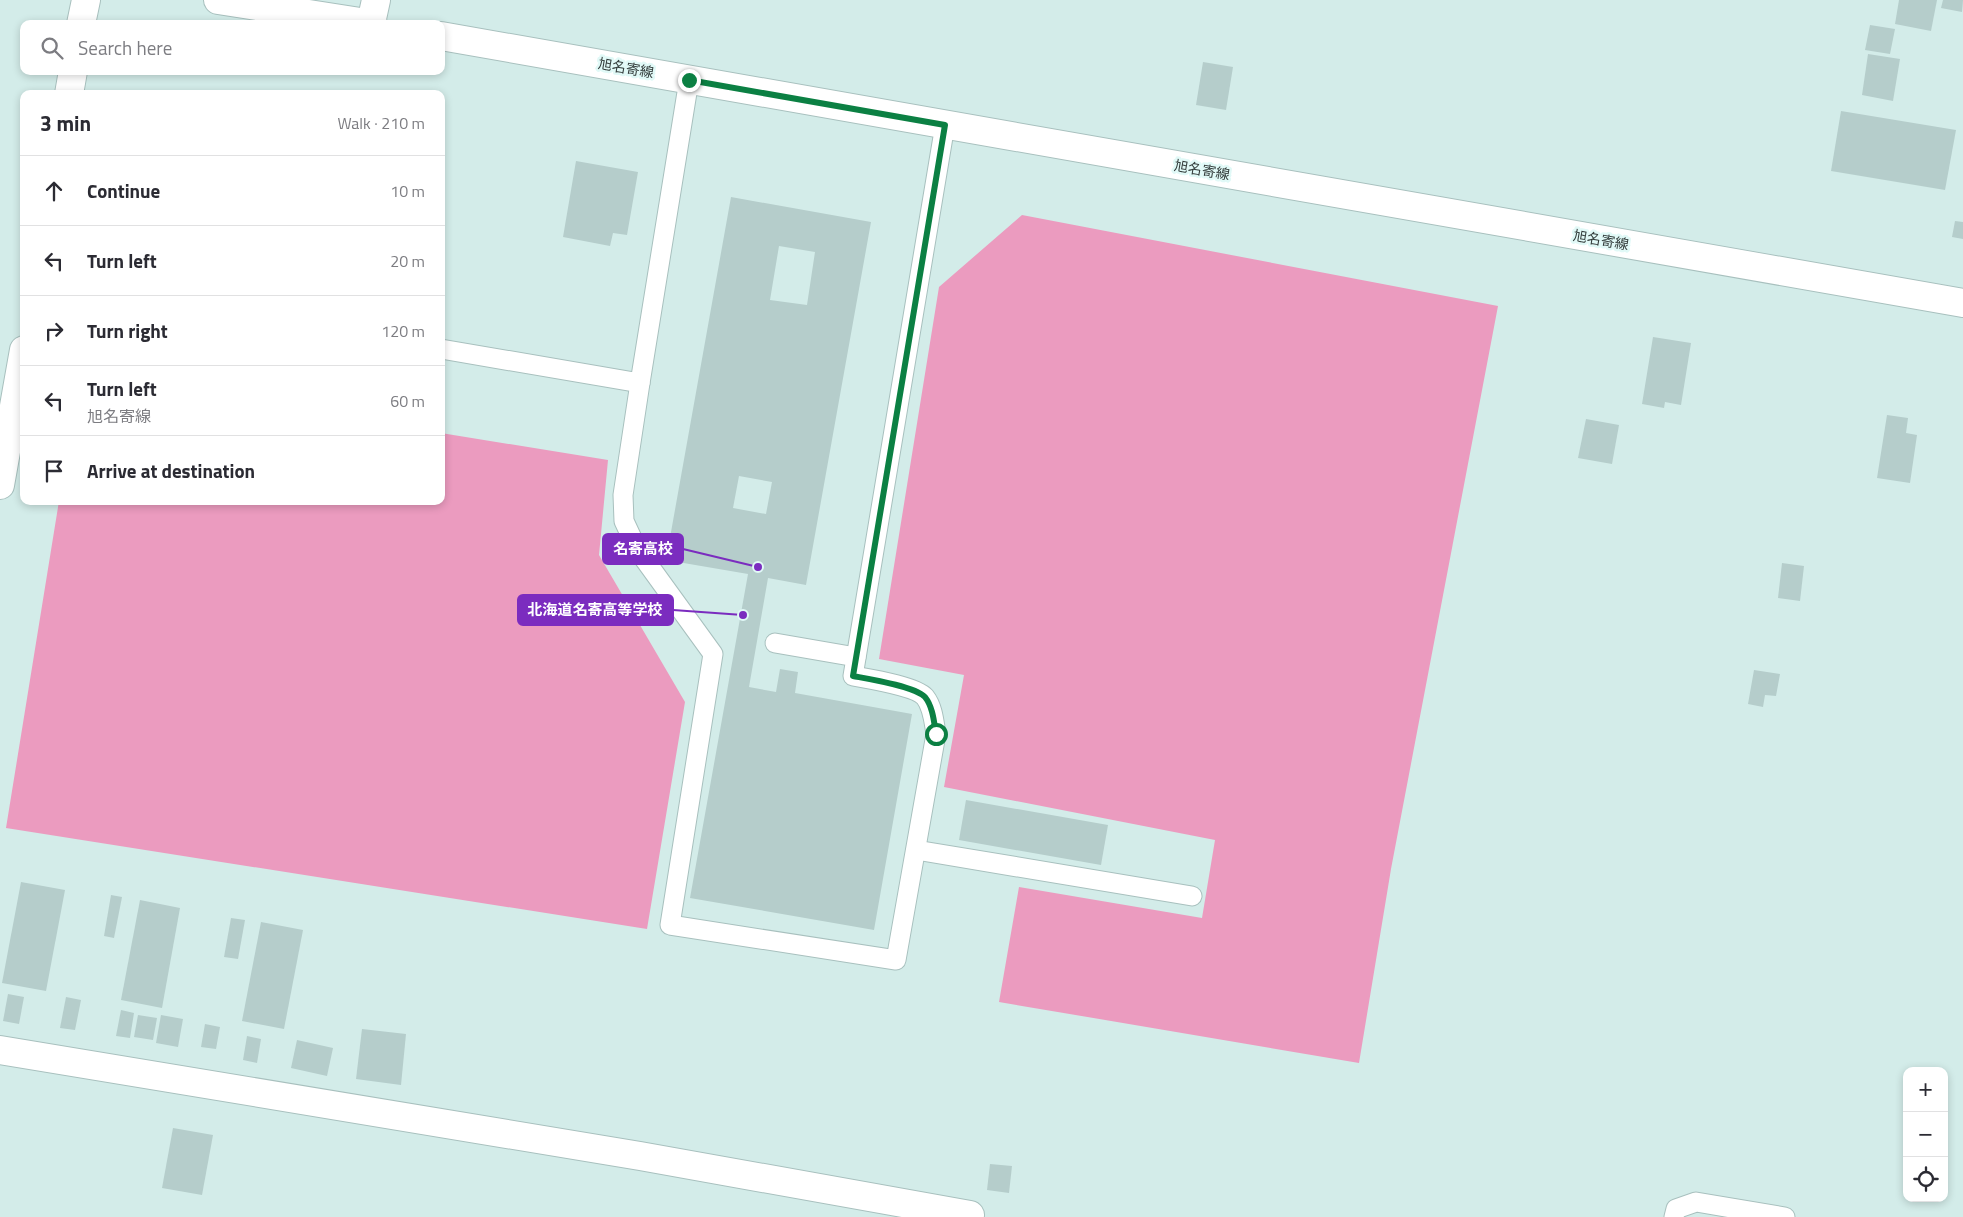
<!DOCTYPE html>
<html lang="en">
<head>
<meta charset="utf-8">
<style>
  :root { --surface:#fff; --page:#f7f7f7; --text:#2b2b33; --muted:#7c7c81; --line:#e1e1e2 }
  body { margin:0; font-family:"Titillium Web","Noto Sans JP",sans-serif; background:var(--page); color:var(--text) }
  .controls { position:absolute; right:15px; bottom:15px; display:grid; overflow:hidden; border-radius:10px; box-shadow:0 2px 8px #0003 }
  .controls button { width:45px; height:45px; display:grid; place-items:center; padding:0; border:0; border-bottom:1px solid var(--line); background:var(--surface); color:var(--text); font:25px sans-serif }
  .stop { position:absolute; width:15px; height:15px; margin:-11px; border:4px solid #0b8043; border-radius:50%; background:#fff }
  .stop.end { background:#0b8043; border-color:#fff; box-shadow:0 1px 5px #0008 }
  .list { margin:0; padding:0; list-style:none }
  h2 { display:flex; justify-content:space-between; align-items:center; height:65px; margin:0; padding:0 20px; font-size:21px }
  h2 small { font-size:16px; font-weight:400; color:var(--muted) }
  .list li { display:grid; grid-template-columns:32px 1fr auto; gap:15px; align-items:center; box-sizing:border-box; height:70px; padding:0 20px; border-top:1px solid var(--line) }
  .list b { display:block; font-size:19px; white-space:nowrap }
  .list p { margin:0; font-size:16px; white-space:nowrap; color:var(--muted) }
  .list em { font-size:16px; font-style:normal; color:var(--muted) }
  .icon { flex:none; width:28px; height:28px; fill:none; stroke:currentColor; stroke-width:2; stroke-linecap:round; stroke-linejoin:round }
  .map { position:relative; flex:none; width:1963px; height:1217px; overflow:hidden }
  .search { position:absolute; background:var(--surface); box-shadow:0 2px 8px #0003; left:20px; top:20px; width:425px; height:55px; display:flex; align-items:center; gap:12px; box-sizing:border-box; padding:0 18px; border-radius:10px; color:var(--muted); font-size:19px }
  .panel { position:absolute; background:var(--surface); box-shadow:0 2px 8px #0003; left:20px; top:90px; width:425px; height:415px; border-radius:10px }
  .map>svg:first-child { display:block }
  .green { fill:#eb9bbf }
  .building { fill:#b5cdcb; fill-rule:evenodd }
  .lines { fill:none; stroke-linecap:round; stroke-linejoin:round }
  .service-casing { stroke:#a8c0be; stroke-width:21 }
  .minor-casing { stroke:#a8c0be; stroke-width:30 }
  .tertiary-casing { stroke:#a8c0be; stroke-width:30 }
  .secondary-casing { stroke:#a8c0be; stroke-width:30 }
  .service { stroke:#fff; stroke-width:19 }
  .minor { stroke:#fff; stroke-width:28 }
  .tertiary { stroke:#fff; stroke-width:28 }
  .secondary { stroke:#fff; stroke-width:28 }
  .route { stroke:#0b8043; stroke-width:6 }
  .labels { text-anchor:middle; stroke-width:5; stroke-linejoin:round; paint-order:stroke }
  .street-label { font-size:14px; fill:#313a39; stroke:#e1f9f7 }
  .leader { fill:none; stroke:#7b2cbf; stroke-width:2 }
  .callout-dot { fill:#7b2cbf; stroke:#e1f9f7; stroke-width:2 }
  .callout { fill:#7b2cbf; stroke:#7b2cbf; stroke-width:2 }
  .callout-label { font-size:15px; text-anchor:middle; font-weight:bold; fill:#fff }
</style>
</head>
<body>
<div class="map">
<svg width="1963" height="1217" viewBox="0 0 1963 1217">
  <rect width="100%" height="100%" fill="#d3ece9"/>
  <!-- green -->
  <g class="green">
    <path d="M1022,215L1498,306L1391,869L1359,1063L999,1002L1019,887L1202,918L1215,840L944,787L964,675L879,659L939,287Z"/>
    <path d="M441,433L608,460L599,555L685,702L647,929L6,828L59,501H441Z"/>
  </g>
  <!-- building -->
  <g class="building">
    <path d="M1899,0H1937L1931,31L1895,24Z"/>
    <path d="M1943,0H1963L1962,12L1941,8Z"/>
    <path d="M1870,25L1895,29L1890,54L1865,50Z"/>
    <path d="M1868,54L1900,59L1893,101L1862,95Z"/>
    <path d="M1203,62L1233,67L1226,110L1196,105Z"/>
    <path d="M1841,111L1956,130L1945,190L1831,171Z"/>
    <path d="M576,161L638,172L627,235L613,233L610,246L563,237Z"/>
    <path d="M731,197L871,222L806,585L768,578L749,687L776,692L780,669L798,672L795,693L912,714L874,930L690,898L748,574L666,560ZM779,246L815,252L807,305L770,300ZM739,476L772,482L766,514L733,508Z"/>
    <path d="M1955,221L1963,222V239L1952,237Z"/>
    <path d="M1653,337L1691,343L1681,405L1665,402L1664,408L1642,404Z"/>
    <path d="M1887,415L1908,418L1906,433L1917,435L1910,483L1877,478Z"/>
    <path d="M1586,419L1619,425L1612,464L1578,458Z"/>
    <path d="M1782,563L1804,566L1800,601L1778,598Z"/>
    <path d="M1754,670L1780,674L1776,696L1765,695L1763,707L1748,704Z"/>
    <path d="M966,800L1108,825L1101,865L959,840Z"/>
    <path d="M21,882L65,890L46,991L2,983Z"/>
    <path d="M111,895L122,897L114,938L104,936Z"/>
    <path d="M140,900L180,908L162,1008L121,1000Z"/>
    <path d="M231,918L245,920L238,959L224,957Z"/>
    <path d="M261,922L303,930L284,1029L242,1021Z"/>
    <path d="M8,994L24,997L19,1024L3,1021Z"/>
    <path d="M66,997L81,1000L75,1030L60,1028Z"/>
    <path d="M121,1010L134,1013L130,1038L116,1036Z"/>
    <path d="M138,1015L157,1018L153,1040L134,1037Z"/>
    <path d="M161,1015L183,1019L178,1047L156,1043Z"/>
    <path d="M205,1024L220,1027L216,1049L201,1047Z"/>
    <path d="M362,1029L406,1034L401,1085L356,1079Z"/>
    <path d="M247,1036L261,1039L257,1063L243,1060Z"/>
    <path d="M297,1040L333,1048L327,1076L291,1068Z"/>
    <path d="M173,1128L213,1135L202,1195L162,1188Z"/>
    <path d="M990,1164L1012,1166L1009,1193L987,1190Z"/>
  </g>
  <g class="lines">
    <!-- service casing -->
    <g class="service-casing">
      <g id="service">
        <path d="M441,349L640,383L689,80"/>
        <path d="M640,383L623,495L624,521L637,549L713,654L670,925L896,960L936,734C934,722 933,707 925,697C915,686 869,679 853,676L945,125"/>
        <path d="M775,643L856,657"/>
        <path d="M916,850L1192,896"/>
        <path d="M1674,1217L1676,1209L1696,1202L1785,1217"/>
      </g>
    </g>
    <!-- minor casing -->
    <g class="minor-casing">
      <path id="minor" d="M0,1050L640,1156L970,1215"/>
    </g>
    <!-- tertiary casing -->
    <g class="tertiary-casing">
      <g id="tertiary">
        <path d="M371,23L376,0"/>
        <path d="M81,24L86,0"/>
        <path d="M69,94L73,71"/>
        <path d="M0,485L24,350"/>
      </g>
    </g>
    <!-- secondary casing -->
    <g class="secondary-casing">
      <g id="secondary">
        <path d="M218,0L373,24"/>
        <path d="M441,36L1963,303"/>
      </g>
    </g>
    <!-- service -->
    <use href="#service" class="service"/>
    <!-- minor -->
    <use href="#minor" class="minor"/>
    <!-- tertiary -->
    <use href="#tertiary" class="tertiary"/>
    <!-- secondary -->
    <use href="#secondary" class="secondary"/>
  </g>
  <g class="lines">
    <!-- route -->
    <path class="route" d="M689,80L945,125L853,676C869,679 914,686 925,697C933,707 934,722 936,734"/>
  </g>
  <g class="labels">
    <!-- street labels -->
    <g class="street-label">
      <text transform="translate(626 68) rotate(10)" y="5">旭名寄線</text>
      <text transform="translate(1202 170) rotate(10)" y="5">旭名寄線</text>
      <text transform="translate(1601 240) rotate(10)" y="5">旭名寄線</text>
    </g>
  </g>
  <!-- callouts -->
  <path class="leader" d="M758 567L683 549M743 615L673 610"/>
  <g class="callout-dot">
    <circle cx="758" cy="567" r="5"/>
    <circle cx="743" cy="615" r="5"/>
  </g>
  <g class="callout">
    <rect x="603" y="534" width="80" height="30" rx="5"/>
    <rect x="518" y="595" width="155" height="30" rx="5"/>
  </g>
  <g class="callout-label">
    <text x="643" y="554">名寄高校</text>
    <text x="595" y="615">北海道名寄高等学校</text>
  </g>
</svg>
<div class="controls">
<button>+</button>
<button>−</button>
<button><svg class="icon" aria-label="locate" viewBox="0 0 24 24"><circle cx="12" cy="12" r="6"/><path d="M12 2v4M12 18v4M2 12h4M18 12h4"/></svg></button>
</div>
<div class="stop" style="left:936px;top:734px"></div>
<div class="stop end" style="left:689px;top:80px"></div>
<div class="search"><svg class="icon" aria-label="search" viewBox="0 0 24 24"><circle cx="10" cy="10" r="6"/><path d="M15 15l6 6"/></svg>Search here</div>
<section class="panel">
<h2>3 min<small>Walk · 210 m</small></h2>
<ul class="list">
<li><svg class="icon" aria-label="ahead" viewBox="0 0 24 24"><path d="M12 20V5M6 11l6-6 6 6"/></svg><div><b>Continue</b></div><em>10 m</em></li>
<li><svg class="icon" aria-label="left" viewBox="0 0 24 24"><path d="M17 20v-9H6M10 6l-5 5 5 5"/></svg><div><b>Turn left</b></div><em>20 m</em></li>
<li><svg class="icon" aria-label="right" viewBox="0 0 24 24"><path d="M7 20v-9h11M14 6l5 5-5 5"/></svg><div><b>Turn right</b></div><em>120 m</em></li>
<li><svg class="icon" aria-label="left" viewBox="0 0 24 24"><path d="M17 20v-9H6M10 6l-5 5 5 5"/></svg><div><b>Turn left</b><p>旭名寄線</p></div><em>60 m</em></li>
<li><svg class="icon" aria-label="arrive" viewBox="0 0 24 24"><path d="M6 21V4h12l-3 4 3 4H6"/></svg><div><b>Arrive at destination</b></div></li>
</ul>
</section>
</div>
</body>
</html>
